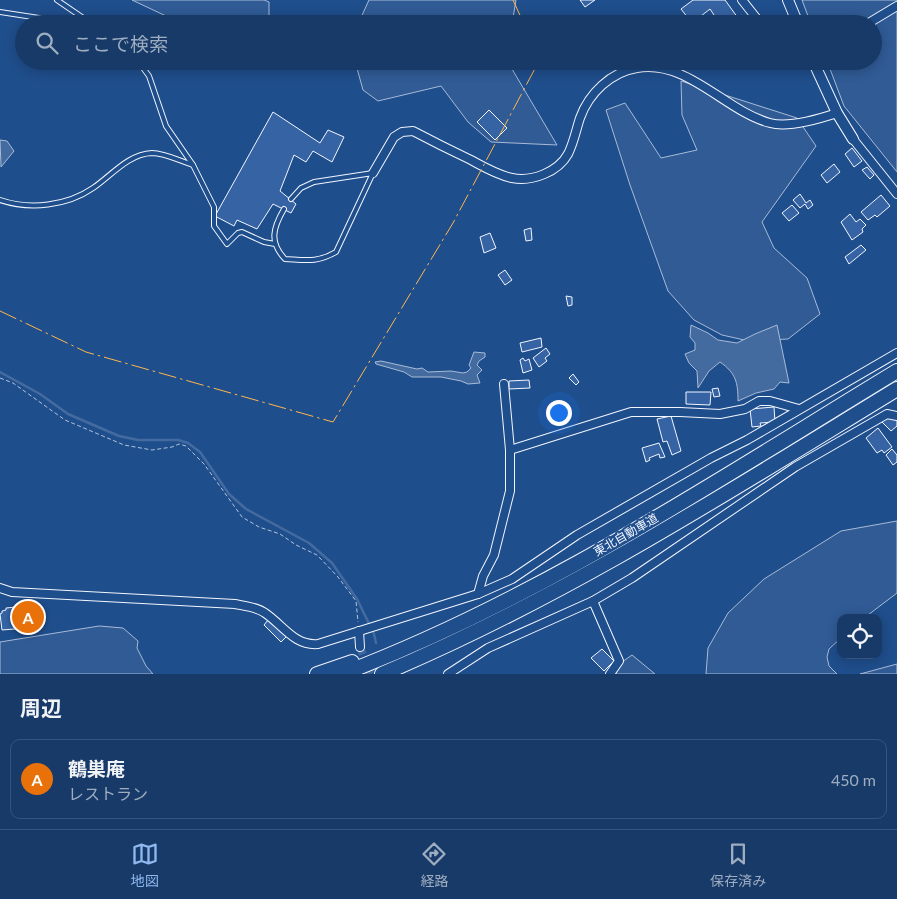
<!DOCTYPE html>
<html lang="ja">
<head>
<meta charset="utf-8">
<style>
  :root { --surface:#173a69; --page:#244571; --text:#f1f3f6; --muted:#9eadc0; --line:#36547d; --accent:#90b9f0 }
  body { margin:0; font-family:Lato,"Noto Sans JP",sans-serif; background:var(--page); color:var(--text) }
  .controls { position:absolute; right:15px; bottom:15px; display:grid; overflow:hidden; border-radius:10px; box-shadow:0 2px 12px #0003 }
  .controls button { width:45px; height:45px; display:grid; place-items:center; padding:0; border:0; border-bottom:1px solid var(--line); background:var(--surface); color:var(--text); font:25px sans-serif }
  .you { position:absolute; left:558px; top:412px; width:18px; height:18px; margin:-12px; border:4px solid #fff; border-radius:50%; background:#1a73e8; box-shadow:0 0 0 8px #1a73e833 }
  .badge { display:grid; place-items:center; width:32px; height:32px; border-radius:50%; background:var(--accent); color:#fff; font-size:16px; font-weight:700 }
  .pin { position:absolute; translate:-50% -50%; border:2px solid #fff; box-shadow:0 1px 5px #0006 }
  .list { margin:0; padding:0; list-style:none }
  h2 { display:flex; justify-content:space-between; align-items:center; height:65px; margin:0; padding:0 20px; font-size:21px }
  h2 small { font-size:16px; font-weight:400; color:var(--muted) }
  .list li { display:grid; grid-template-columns:32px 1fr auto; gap:15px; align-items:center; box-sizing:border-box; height:80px; margin:0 10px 10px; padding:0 10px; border:1px solid var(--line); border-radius:10px }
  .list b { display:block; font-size:19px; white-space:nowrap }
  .list p { margin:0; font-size:16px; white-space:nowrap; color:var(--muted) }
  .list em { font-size:16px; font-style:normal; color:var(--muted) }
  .icon { flex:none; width:28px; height:28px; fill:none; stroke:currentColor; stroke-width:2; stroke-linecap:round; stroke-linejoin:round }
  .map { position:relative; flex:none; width:897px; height:674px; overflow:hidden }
  .search { position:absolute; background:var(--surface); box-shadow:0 2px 12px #0003; left:15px; right:15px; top:15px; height:55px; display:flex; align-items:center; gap:12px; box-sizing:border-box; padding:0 18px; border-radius:28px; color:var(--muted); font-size:19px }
  .sheet { height:155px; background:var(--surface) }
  nav { display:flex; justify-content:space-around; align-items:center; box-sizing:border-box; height:70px; border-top:1px solid var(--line); background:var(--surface); font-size:14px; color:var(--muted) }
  nav a { display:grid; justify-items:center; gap:2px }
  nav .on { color:var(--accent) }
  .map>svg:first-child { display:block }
  .built { fill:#305b95; stroke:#a8bbd7 }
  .water { fill:#446ba0; stroke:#a8bbd7 }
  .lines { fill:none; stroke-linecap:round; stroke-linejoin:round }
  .stream { stroke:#446ba0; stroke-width:2.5 }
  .building { fill:#3563a3; stroke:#f2f6ff }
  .minor-tunnel { stroke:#3f679d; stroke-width:8; stroke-dasharray:8 4; stroke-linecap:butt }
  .service-casing { stroke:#f2f6ff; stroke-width:6 }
  .minor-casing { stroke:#f2f6ff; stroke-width:10 }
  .tertiary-casing { stroke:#f2f6ff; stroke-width:12 }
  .motorway-casing { stroke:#f2f6ff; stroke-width:16 }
  .path { stroke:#b3c4dc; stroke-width:1; stroke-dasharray:4 2.5; stroke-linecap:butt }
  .service { stroke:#1f4e8c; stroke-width:4 }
  .minor { stroke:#1f4e8c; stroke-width:8 }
  .tertiary { stroke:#1f4e8c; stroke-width:10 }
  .motorway { stroke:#1f4e8c; stroke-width:14 }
  .power { stroke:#ffb74d; stroke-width:1; stroke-dasharray:18 4 2.5 4; stroke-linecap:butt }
  .labels { text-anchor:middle; stroke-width:4; stroke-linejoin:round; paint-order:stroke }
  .street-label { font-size:12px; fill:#f2f6ff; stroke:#1f4e8c }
</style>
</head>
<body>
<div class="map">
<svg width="897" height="674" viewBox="0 0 897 674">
  <rect width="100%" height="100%" fill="#1f4e8c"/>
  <!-- built -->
  <g class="built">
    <path d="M132,0H264L269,2V24H183Z"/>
    <path d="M369,0H516L512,24H358Z"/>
    <path d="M802,0H897V172L844,106L827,61H873V24H811Z"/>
    <path d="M355,61H509V64L557,145L491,142L468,122L441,86L378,101L363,90Z"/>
    <path d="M681,81L797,118L816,146L762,222L774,248L807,278L820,314L788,339L749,341L722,335L694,320L668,291L630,185L606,110L625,103L661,158L697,150L682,115Z"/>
    <path d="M897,521V593L864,618H841V638L829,649L827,657L829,666L837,674H706L708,648L728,613L764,579L841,531Z"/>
    <path d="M99,626L123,628L138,641L137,648L146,666L153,674H0V642Z"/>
    <path d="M632,655L655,674H605Z"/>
    <path d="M897,664V674H860Z"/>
  </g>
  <!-- water -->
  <g class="water">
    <path d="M0,140L7,141L14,151L1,167Z"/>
    <path d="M691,325L708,333L718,340L737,343L755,334L777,325L789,383L780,382L774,389L756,393L738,401C738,383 736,373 720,362L709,371L698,388L697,371L689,363L685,354L695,350V343L690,337Z"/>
    <path d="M474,352L485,353V357L479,361L477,365L482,370L477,375L480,383L468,384L461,381L441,377H412L404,372L376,364L375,362L381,361L417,369L422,368L428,372L451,371L463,373L467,372L471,368L469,365Z"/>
  </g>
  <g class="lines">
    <!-- stream -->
    <path class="stream" d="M0,372L40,394L68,414L119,436L138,440H178L188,443L200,452L229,494L246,509L309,543L332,563L357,599L374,634L376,643"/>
  </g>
  <!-- building -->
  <g class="building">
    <path d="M580,0H595L585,7Z"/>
    <path d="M693,0H725L738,18L742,15L748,24H720L710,9L692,23L681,9Z"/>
    <path d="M489,110L507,128L495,140L477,122Z"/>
    <path d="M273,112L320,143L328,130L344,137L332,162L313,151L306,162L294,155L280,191L296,204L291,213L273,204L257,229L237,220L234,226L215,216Z"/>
    <path d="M852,148L862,161L854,167L845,154Z"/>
    <path d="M834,164L840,172L827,183L821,175Z"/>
    <path d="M867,167L874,175L870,179L862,170Z"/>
    <path d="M800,194L806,203L810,200L813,205L808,209L805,204L800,208L793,200Z"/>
    <path d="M881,195L890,206L877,217L875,215L868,220L861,212Z"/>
    <path d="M792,205L799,213L789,221L782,213Z"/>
    <path d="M850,214L856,222L860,219L866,225L862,229L863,232L852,240L841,222Z"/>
    <path d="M531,228L532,240L526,241L524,230Z"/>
    <path d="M490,233L496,248L484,253L480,237Z"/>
    <path d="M861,245L866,250L849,264L845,257Z"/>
    <path d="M505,270L512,280L505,285L498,275Z"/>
    <path d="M566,296L572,297V305L568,306Z"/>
    <path d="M541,338L542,347L522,352L520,343Z"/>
    <path d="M546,348L550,354L545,358L547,361L539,367L533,358Z"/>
    <path d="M523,358L525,361L529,359L532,370L523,373L520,360Z"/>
    <path d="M573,374L579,382L576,385L569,378Z"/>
    <path d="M529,380L530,388L509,389V381Z"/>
    <path d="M718,388L720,396L714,397L712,389Z"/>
    <path d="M686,392H711L710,405L686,404Z"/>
    <path d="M774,407L775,422L760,423L761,426L752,427L750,409Z"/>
    <path d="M671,416L681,451L672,455L667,441L663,442L657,419Z"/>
    <path d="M887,417H893L897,421V426L891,431L882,422Z"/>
    <path d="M878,428L892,447L884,453L882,450L877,453L866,438Z"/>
    <path d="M659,443L665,457L660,458L659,454L649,458L650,460L646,462L642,448Z"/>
    <path d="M892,449L897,455V462L893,465L886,455Z"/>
    <path d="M36,605L39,624L27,626V628L2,630L0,614L2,613V611L6,610V608Z"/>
    <path d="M268,620L287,636L281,642L264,625Z"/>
    <path d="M602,649L614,661L604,671L591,658Z"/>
  </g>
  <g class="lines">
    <!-- minor-tunnel -->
    <path class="minor-tunnel" d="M360,647L370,674"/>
    <!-- service casing -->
    <g class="service-casing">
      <g id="service">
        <path d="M57,0L92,24"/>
        <path d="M0,12L78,24"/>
        <path d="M138,61L149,76L166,126L193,165L214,207V226L227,244L238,233L242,232L264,242L275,244"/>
        <path d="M0,200C30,210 67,206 93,188C111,176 128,154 152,153C165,153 180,161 193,165"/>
        <path d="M284,209C273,228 269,242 285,259C305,260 317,263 336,252L373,173L314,182L301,188L291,199"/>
      </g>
    </g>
    <!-- minor casing -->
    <g class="minor-casing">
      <g id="minor">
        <path d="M742,0L761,24"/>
        <path d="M867,24L897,6"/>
        <path d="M790,61L793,65L803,61"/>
        <path d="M853,139L897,194"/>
        <path d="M373,173L394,137L402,132L413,131C432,141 452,151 471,160C484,167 497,175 512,178C532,182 558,172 568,154C574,142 576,130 580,118C589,93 611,72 637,68C687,59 725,111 770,123C788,128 819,119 837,113"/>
        <path d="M510,450L631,412H680L720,414L745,409L759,401H770L799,409"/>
        <path d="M0,588L12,592L235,604C245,606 257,607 265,613C283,625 294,646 318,644L478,594L512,579L577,535L711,458L747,440L897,353"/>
        <path d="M478,594L483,576L494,555L510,491V450L504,384"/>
        <path d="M593,601L619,661L610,674"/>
        <path d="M359,631L360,647"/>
        <path d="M448,674L488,648L593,601L632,578L795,467L887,414L897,416"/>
      </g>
    </g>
    <!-- tertiary casing -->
    <g class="tertiary-casing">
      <g id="tertiary">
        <path d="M788,0L798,24"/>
        <path d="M813,61L837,113L853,139"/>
      </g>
    </g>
    <!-- motorway casing -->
    <g class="motorway-casing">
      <g id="motorway">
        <path d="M317,674L352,662"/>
        <path d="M342,674C540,599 717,480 897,371"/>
        <path d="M382,674C563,598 730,491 897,389"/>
      </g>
    </g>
    <!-- path -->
    <path class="path" d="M0,378L13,383L65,420L124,445L152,450L172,447L179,444L186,446L204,464L242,517L259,527L280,534L296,545L317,555L338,577L356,601L358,622"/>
    <!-- service -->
    <use href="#service" class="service"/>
    <!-- minor -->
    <use href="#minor" class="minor"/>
    <!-- tertiary -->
    <use href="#tertiary" class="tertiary"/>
    <!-- motorway -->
    <use href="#motorway" class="motorway"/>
    <!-- power -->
    <g class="power">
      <path d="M513,0L524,24"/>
      <path d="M0,311L86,352L333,422L453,223L539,61"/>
    </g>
  </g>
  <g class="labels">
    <!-- street labels -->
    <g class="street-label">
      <text transform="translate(626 535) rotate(-30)" y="4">東北自動車道</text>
    </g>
  </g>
</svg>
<div class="controls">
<button><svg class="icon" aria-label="locate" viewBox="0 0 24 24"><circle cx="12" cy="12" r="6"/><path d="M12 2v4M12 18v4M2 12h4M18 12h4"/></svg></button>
</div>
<div class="you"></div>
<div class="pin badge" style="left:28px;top:617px;background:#e8710a">A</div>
<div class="search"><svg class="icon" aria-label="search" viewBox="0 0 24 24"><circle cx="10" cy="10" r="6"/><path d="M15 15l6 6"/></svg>ここで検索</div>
</div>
<section class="sheet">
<h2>周辺<small></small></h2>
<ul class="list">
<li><span class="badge" style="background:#e8710a">A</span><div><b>鶴巣庵</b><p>レストラン</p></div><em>450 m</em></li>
</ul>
</section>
<nav>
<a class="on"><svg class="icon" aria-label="map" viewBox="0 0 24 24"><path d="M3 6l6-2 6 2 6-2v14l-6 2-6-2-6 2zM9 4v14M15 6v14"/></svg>地図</a>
<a><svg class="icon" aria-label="directions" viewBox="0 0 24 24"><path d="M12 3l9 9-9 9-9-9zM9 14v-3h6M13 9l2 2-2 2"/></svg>経路</a>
<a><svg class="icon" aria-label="saved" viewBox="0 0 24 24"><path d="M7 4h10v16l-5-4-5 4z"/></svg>保存済み</a>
</nav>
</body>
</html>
